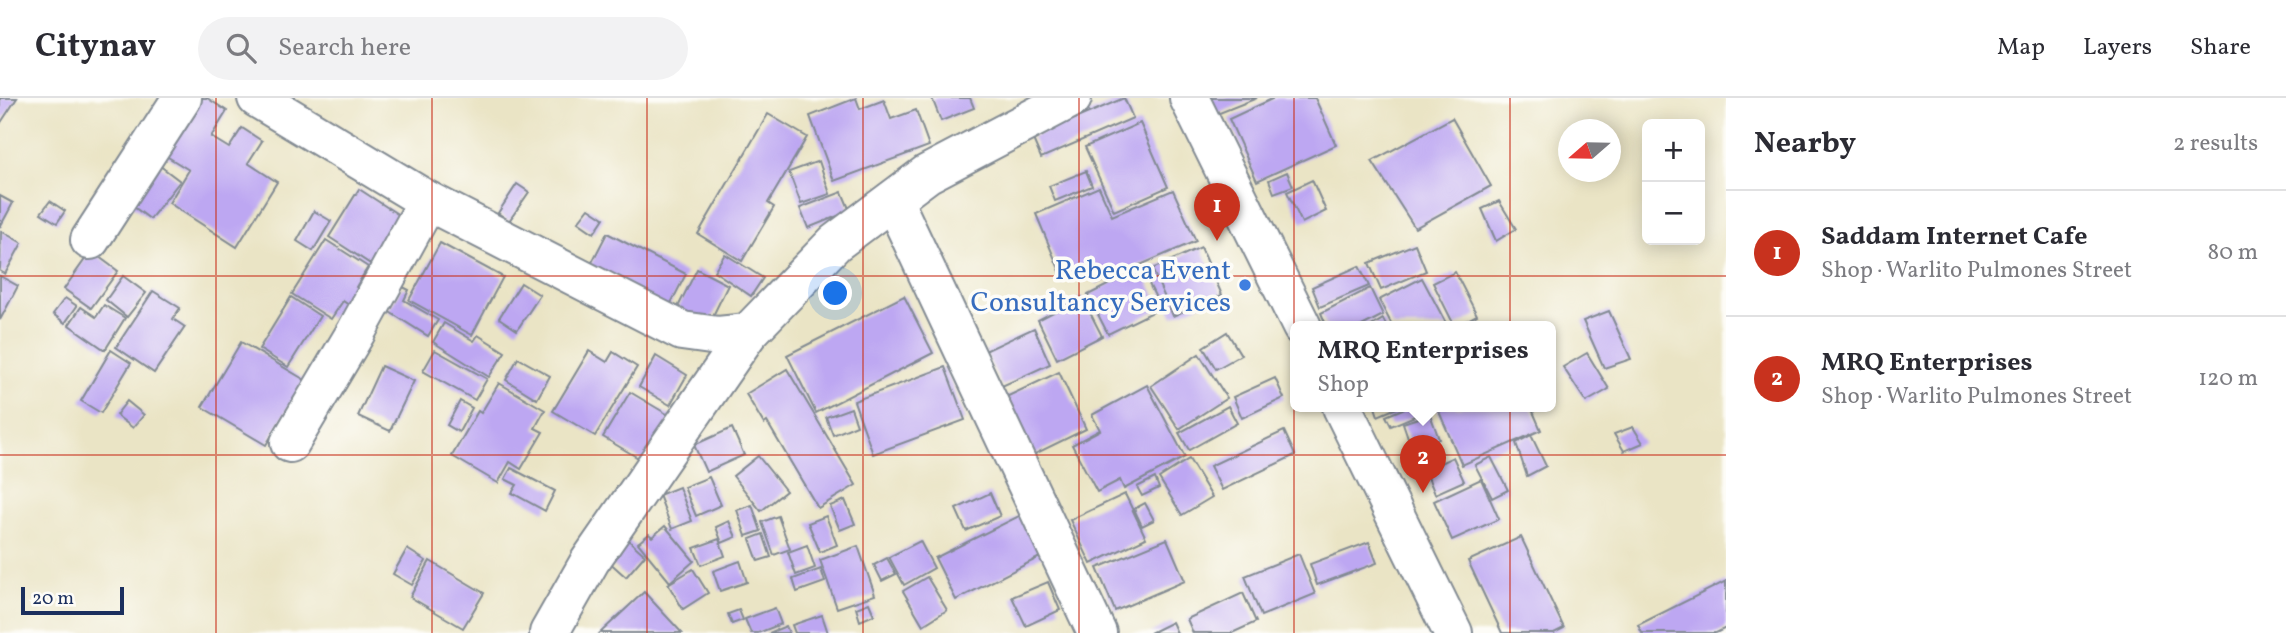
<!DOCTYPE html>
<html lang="en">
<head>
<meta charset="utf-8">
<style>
  :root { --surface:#fff; --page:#f2f2f3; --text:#2b2b33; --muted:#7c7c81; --line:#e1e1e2; --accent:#c8321e }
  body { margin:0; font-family:Vollkorn,serif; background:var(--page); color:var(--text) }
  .controls { position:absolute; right:21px; top:21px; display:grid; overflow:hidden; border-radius:10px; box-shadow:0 4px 18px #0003 }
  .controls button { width:63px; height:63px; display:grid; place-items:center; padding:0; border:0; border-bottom:2px solid var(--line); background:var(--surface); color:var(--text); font:35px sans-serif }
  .compass { position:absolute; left:1558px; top:21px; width:63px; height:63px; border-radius:50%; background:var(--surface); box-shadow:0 4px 18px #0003; rotate:250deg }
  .scale { position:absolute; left:21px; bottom:18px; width:103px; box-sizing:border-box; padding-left:7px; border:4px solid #1b2f5e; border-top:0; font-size:19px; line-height:24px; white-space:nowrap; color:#1b2f5e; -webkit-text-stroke:5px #fdfcf7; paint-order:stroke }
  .you { position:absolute; left:836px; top:196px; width:24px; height:24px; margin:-18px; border:5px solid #fff; border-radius:50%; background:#1a73e8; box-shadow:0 0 0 10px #1a73e833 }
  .badge { display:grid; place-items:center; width:46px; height:46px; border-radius:50%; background:var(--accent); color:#fff; font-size:23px; font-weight:700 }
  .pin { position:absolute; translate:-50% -58px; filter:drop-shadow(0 2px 4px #0008) }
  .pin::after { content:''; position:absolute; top:37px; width:24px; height:21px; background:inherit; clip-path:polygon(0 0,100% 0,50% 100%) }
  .popup { position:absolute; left:1290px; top:223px; width:266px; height:91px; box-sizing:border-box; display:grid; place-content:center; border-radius:10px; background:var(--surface); filter:drop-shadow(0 2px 5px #0005); font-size:23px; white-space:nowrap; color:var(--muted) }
  .popup b { font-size:26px; color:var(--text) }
  .popup::after { content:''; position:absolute; left:50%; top:100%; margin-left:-14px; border:14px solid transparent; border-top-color:var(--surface) }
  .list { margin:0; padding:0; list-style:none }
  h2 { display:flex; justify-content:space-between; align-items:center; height:91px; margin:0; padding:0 28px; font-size:30px }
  h2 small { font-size:23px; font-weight:400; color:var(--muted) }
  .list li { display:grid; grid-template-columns:46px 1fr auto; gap:21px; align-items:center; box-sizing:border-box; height:126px; padding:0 28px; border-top:2px solid var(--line) }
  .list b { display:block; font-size:26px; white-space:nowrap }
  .list p { margin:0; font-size:23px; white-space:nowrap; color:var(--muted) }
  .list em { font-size:23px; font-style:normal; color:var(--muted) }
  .icon { flex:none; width:38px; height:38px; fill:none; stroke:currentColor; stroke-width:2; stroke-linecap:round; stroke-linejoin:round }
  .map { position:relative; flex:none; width:1726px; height:535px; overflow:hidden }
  header { display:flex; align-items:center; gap:42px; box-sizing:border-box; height:98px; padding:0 35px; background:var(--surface); border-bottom:2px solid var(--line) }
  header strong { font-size:33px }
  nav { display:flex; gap:38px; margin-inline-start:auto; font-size:24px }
  .search { width:490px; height:63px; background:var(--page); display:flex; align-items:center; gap:18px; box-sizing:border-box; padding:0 24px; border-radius:38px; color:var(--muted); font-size:26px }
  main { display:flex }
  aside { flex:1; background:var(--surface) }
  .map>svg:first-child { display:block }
  .building { fill:#bda7f2 }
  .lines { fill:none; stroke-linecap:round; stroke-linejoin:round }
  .minor-casing { stroke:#828a92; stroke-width:42 }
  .minor { stroke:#fff; stroke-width:38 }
  .grid { fill:none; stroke:#c8321e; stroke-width:2; stroke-opacity:0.55 }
  .shop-dot { fill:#3f7fe0; stroke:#fdfcf7; stroke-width:2.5 }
  .labels { text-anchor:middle; stroke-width:7; stroke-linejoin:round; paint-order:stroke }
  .shop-label { font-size:28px; fill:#366cbe; stroke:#fdfcf7; text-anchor:end }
</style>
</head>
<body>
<header>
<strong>Citynav</strong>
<div class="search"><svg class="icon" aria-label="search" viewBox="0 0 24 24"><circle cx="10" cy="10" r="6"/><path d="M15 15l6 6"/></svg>Search here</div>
<nav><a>Map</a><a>Layers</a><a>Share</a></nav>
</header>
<main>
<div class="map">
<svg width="1726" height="535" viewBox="0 0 1726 535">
  <rect width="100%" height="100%" fill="#fdfcf7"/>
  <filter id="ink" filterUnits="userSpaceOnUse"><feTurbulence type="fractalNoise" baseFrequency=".0143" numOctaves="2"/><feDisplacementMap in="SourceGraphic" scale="14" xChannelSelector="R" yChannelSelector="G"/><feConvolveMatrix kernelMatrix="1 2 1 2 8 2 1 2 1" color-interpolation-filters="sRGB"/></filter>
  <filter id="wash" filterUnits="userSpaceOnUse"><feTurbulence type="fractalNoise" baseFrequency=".00686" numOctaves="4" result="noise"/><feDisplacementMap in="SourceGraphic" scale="28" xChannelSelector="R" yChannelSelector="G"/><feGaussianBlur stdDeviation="1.57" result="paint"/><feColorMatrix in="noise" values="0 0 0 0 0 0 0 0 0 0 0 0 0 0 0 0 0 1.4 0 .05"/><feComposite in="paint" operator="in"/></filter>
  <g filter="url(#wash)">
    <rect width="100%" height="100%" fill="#eae4c5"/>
    <g id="blocks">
      <!-- building -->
      <g class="building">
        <path d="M0,0H17L0,26Z"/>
        <path d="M199,0H207L227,13L211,39L229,50L242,30L262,43L248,65L277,84L237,149L169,105L189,72L163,56Z"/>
        <path d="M856,0L860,11L884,2L891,21L916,12L929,48L834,83L810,18Z"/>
        <path d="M932,0H970L974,10L941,23Z"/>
        <path d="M1124,0L1133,20L1041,60L1032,39Z"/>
        <path d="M1211,0H1257L1217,16Z"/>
        <path d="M1274,0H1315L1336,47L1257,83L1229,21Z"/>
        <path d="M768,16L807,39L768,105L774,109L742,163L698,136Z"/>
        <path d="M1452,20L1491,88L1415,130L1372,63Z"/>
        <path d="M1140,25L1168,89L1114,113L1085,49Z"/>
        <path d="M819,63L830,96L801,106L789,74Z"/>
        <path d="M155,64L180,83L150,121L126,103Z"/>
        <path d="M1086,73L1092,88L1055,103L1049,88Z"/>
        <path d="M1287,74L1293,88L1274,95L1269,82Z"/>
        <path d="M1312,82L1326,113L1302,125L1287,94Z"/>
        <path d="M517,86L529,94L509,123L498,115Z"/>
        <path d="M1099,89L1112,118L1173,92L1196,143L1096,186L1090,171L1064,183L1036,116Z"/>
        <path d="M359,91L402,119L372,167L329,139Z"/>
        <path d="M842,94L850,113L808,130L800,110Z"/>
        <path d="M0,98L13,105L0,129Z"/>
        <path d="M50,103L65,113L57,125L41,115Z"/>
        <path d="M1499,103L1516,131L1496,143L1482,111Z"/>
        <path d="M589,110L604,120L594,135L578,124Z"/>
        <path d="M314,113L331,123L313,153L297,143Z"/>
        <path d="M1,133L22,145L5,176L0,173Z"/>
        <path d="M607,135L686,176L665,217L586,176Z"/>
        <path d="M326,142L368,169L356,189L363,194L353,210L343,203L331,221L292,196Z"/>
        <path d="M440,145L503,179L472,237L409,202Z"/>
        <path d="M1415,146L1426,173L1381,192L1369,165Z"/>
        <path d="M1201,149L1222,197L1173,218L1152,171Z"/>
        <path d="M91,153L118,173L91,210L64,191Z"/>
        <path d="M725,156L763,180L751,198L714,173Z"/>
        <path d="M1359,168L1369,188L1320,209L1312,189Z"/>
        <path d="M1141,170L1161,210L1108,236L1088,197Z"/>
        <path d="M697,171L728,187L707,230L676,213Z"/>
        <path d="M1455,174L1477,217L1455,229L1433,185Z"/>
        <path d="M0,178L18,188L0,222Z"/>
        <path d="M123,178L146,195L127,219L106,202Z"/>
        <path d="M1422,180L1448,229H1393L1379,202Z"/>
        <path d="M521,185L540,197L517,232L499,220Z"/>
        <path d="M403,189L409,192L404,202L438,222L428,238L388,213Z"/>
        <path d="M1370,190L1383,217L1360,229H1327L1321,215Z"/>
        <path d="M153,193L180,210L173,221L185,229L154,275L116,249Z"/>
        <path d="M904,198L933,255L816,315L787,257Z"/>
        <path d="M291,199L320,218L288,269L259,251Z"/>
        <path d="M1082,199L1102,238L1057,261L1038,222Z"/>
        <path d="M65,200L77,208L65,225L53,216Z"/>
        <path d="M104,207L125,220L105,252L69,227L81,209L96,219Z"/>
        <path d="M1609,213L1631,261L1604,270L1583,223Z"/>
        <path d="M1383,221L1387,229H1370Z"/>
        <path d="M444,225L474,243L478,237L505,254L489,279L433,244Z"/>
        <path d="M1034,230L1050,266L1002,288L985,253Z"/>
        <path d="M1227,234L1241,257L1216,271L1203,249Z"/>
        <path d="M241,244L305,282L266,347L202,309Z"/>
        <path d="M111,252L131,265L101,315L81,303Z"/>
        <path d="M435,252L487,281L475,302L423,273Z"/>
        <path d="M589,253L607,264L613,254L637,269L595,338L553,313Z"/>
        <path d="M1587,255L1609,291L1586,304L1563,269Z"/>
        <path d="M1199,256L1227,300L1179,331L1151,288Z"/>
        <path d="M656,258L687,277L670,307L639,289Z"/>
        <path d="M518,260L550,278L537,301L506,282Z"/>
        <path d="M381,268L414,283L390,333L358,318Z"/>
        <path d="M945,269L965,322L873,356L854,303Z"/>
        <path d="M787,271L856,387L818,410L767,324L764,326L746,296Z"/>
        <path d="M1059,274L1086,331L1033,357L1006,299Z"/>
        <path d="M1275,280L1284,300L1242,320L1233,299Z"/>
        <path d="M499,285L545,312L535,330L543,334L521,371L510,364L498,385L452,358L478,313L481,315Z"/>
        <path d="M1147,287L1185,359L1124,391L1120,382L1097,394L1072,347L1100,332L1092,317Z"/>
        <path d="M630,294L672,319L645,364L603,339Z"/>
        <path d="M127,303L144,317L133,330L116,317Z"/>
        <path d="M460,303L472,310L459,334L447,327Z"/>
        <path d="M1228,308L1237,325L1189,352L1179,335Z"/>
        <path d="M1375,309H1399L1378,318Z"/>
        <path d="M1407,309H1420L1422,315L1391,328L1386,318Z"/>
        <path d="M1437,309H1531L1541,332L1462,367Z"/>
        <path d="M851,310L857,327L833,337L826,319Z"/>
        <path d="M1430,316L1439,341L1412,351L1403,325Z"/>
        <path d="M1633,329L1643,345L1624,353L1614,336Z"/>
        <path d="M732,330L744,357L706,374L694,347Z"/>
        <path d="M1284,333L1295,357L1222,392L1210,368Z"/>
        <path d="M1531,337L1546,368L1527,378L1516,345Z"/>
        <path d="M758,358L786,393L761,413L733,378Z"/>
        <path d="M1453,359L1464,383L1435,396L1425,372Z"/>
        <path d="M1491,359L1508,392L1492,400L1475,367Z"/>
        <path d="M1189,361L1212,399L1182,417L1159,380Z"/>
        <path d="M511,370L555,393L545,413L512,395L517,387L505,381Z"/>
        <path d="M709,379L721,407L696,418L684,389Z"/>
        <path d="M1155,380L1159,390L1142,398L1137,389Z"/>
        <path d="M1481,381L1499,421L1452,442L1434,403Z"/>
        <path d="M679,389L692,423L672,431L659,397Z"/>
        <path d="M990,395L1000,418L966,433L956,411Z"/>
        <path d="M1125,396L1146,440L1091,466L1070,422Z"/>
        <path d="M845,402L855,426L840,432L830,408Z"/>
        <path d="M1145,405L1154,422L1142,428L1134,411Z"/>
        <path d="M752,407L761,433L746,438L737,412Z"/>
        <path d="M1023,416L1044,457L956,502L935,460Z"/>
        <path d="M778,418L790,451L774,457L762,424Z"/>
        <path d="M826,418L837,447L820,454L808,425Z"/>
        <path d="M729,423L736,439L722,445L716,429Z"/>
        <path d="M665,428L694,463L670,484L638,445L649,436L652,439Z"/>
        <path d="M763,436L771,459L758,463L750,441Z"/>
        <path d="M1521,439L1564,530L1554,535H1502L1468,463Z"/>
        <path d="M626,440L645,457L626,479L607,462Z"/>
        <path d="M719,441L725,458L701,467L694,450Z"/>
        <path d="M1167,441L1185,483L1115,513L1097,470Z"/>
        <path d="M920,443L934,470L904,487L889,459Z"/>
        <path d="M1369,444L1377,465L1317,487L1310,466Z"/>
        <path d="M807,447L815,470L796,477L788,454Z"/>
        <path d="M858,448L875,497L837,510L820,462Z"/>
        <path d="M407,451L426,463L412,487L393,476Z"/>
        <path d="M1299,456L1315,496L1261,518L1245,478Z"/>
        <path d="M887,460L896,476L882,483L874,467Z"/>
        <path d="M430,463L484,495L463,530L410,499Z"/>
        <path d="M740,463L747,484L720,493L713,473Z"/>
        <path d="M693,471L708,495L683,511L668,486Z"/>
        <path d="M821,471L825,484L797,494L793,481Z"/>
        <path d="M927,479L947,512L923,527L903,493Z"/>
        <path d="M1726,483V530L1716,535H1642L1638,527Z"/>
        <path d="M1048,484L1060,512L1026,528L1012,499Z"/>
        <path d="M644,494L682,535H600Z"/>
        <path d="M1243,495L1256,524L1232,535H1193L1187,521Z"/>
        <path d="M869,505L874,517L860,523L856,510Z"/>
        <path d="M775,510L781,526L758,535H751L745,521Z"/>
        <path d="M739,512L743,522L732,526L728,516Z"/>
        <path d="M822,517L828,535H795L792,527Z"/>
        <path d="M1172,524L1177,535H1150Z"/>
        <path d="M786,528L789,535H769Z"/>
      </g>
    </g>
  </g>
  <g filter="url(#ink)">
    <use href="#blocks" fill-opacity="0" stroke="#828a92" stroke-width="2"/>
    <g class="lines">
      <!-- minor casing -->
      <g class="minor-casing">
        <g id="minor">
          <path d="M257,0L428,103L682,233L718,238L748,235"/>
          <path d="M1189,0L1302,229"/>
          <path d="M893,102L1097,535"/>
          <path d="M90,142L182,0"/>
          <path d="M1342,309L1453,535"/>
          <path d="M290,345L356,234L428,103"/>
          <path d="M549,535L590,463L748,235L835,145L927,76L1072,0"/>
        </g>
      </g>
      <!-- minor -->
      <use href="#minor" class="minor"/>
    </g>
  </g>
  <!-- grid -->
  <path class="grid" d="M216,0V535M432,0V535M647,0V535M863,0V535M1079,0V535M1294,0V535M1510,0V535M0,178H1726M0,357H1726"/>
  <!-- markers -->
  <circle class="shop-dot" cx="1245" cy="187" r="7"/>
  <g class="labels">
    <!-- shop labels -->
    <g class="shop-label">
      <text x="1231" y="181">Rebecca Event<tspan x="1231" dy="32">Consultancy Services</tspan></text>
    </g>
  </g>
</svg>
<div class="controls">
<button>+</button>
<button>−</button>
</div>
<svg class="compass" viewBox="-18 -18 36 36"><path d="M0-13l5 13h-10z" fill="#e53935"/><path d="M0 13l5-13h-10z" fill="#7c7c81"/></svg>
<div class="scale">20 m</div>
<div class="you"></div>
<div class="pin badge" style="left:1217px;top:143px">1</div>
<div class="pin badge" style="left:1423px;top:395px">2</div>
<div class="popup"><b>MRQ Enterprises</b>Shop</div>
</div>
<aside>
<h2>Nearby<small>2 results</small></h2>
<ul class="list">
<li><span class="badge">1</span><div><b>Saddam Internet Cafe</b><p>Shop · Warlito Pulmones Street</p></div><em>80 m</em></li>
<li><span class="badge">2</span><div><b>MRQ Enterprises</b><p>Shop · Warlito Pulmones Street</p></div><em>120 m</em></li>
</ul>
</aside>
</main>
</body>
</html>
